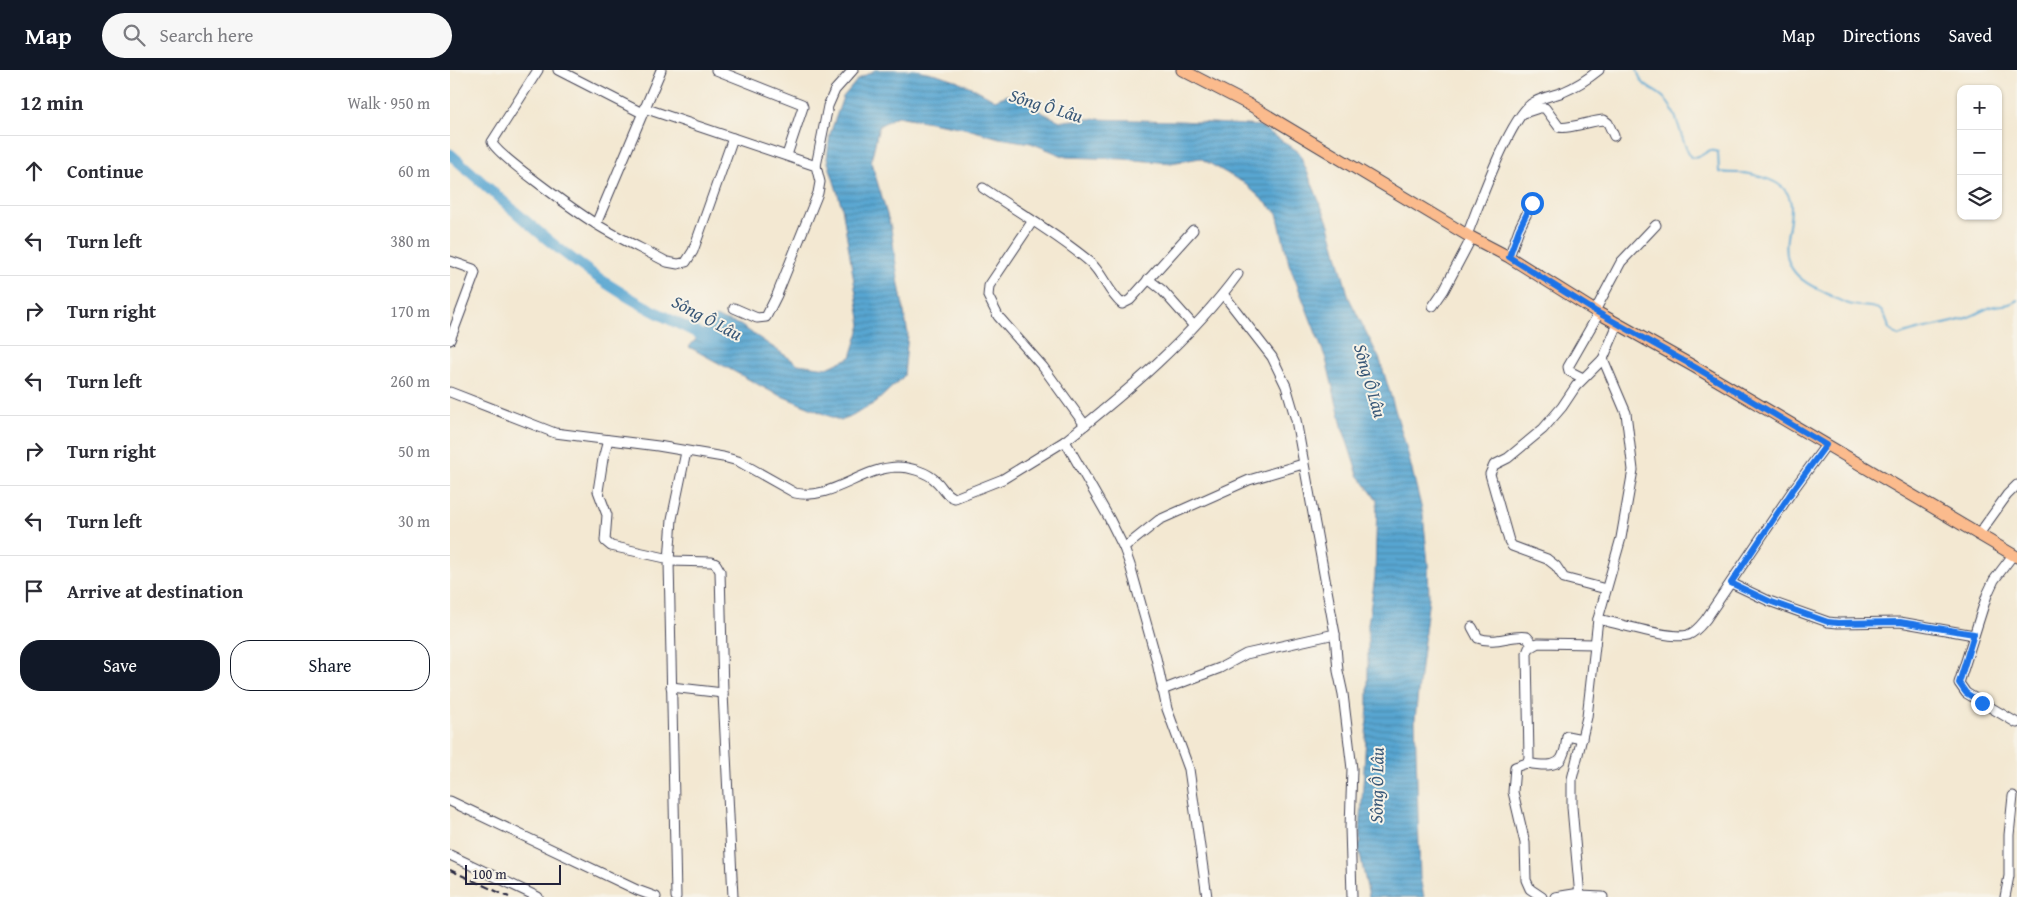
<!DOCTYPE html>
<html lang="en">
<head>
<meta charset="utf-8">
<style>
  :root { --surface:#fff; --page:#f7f7f7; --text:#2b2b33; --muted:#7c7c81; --line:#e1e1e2; --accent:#111827 }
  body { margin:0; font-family:"Gentium Book Plus",serif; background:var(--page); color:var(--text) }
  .controls { position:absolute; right:15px; top:15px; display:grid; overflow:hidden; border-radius:10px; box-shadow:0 1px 4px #0004 }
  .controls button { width:45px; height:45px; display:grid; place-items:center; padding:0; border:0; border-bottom:1px solid var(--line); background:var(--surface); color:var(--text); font:25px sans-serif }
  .scale { position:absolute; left:15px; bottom:12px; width:96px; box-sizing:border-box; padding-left:5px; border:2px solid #22223b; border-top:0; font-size:14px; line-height:18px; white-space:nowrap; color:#22223b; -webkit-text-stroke:4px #f7f3e8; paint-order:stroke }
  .stop { position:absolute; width:15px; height:15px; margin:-11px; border:4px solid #1a73e8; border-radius:50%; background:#fff }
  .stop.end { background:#1a73e8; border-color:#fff; box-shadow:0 1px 5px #0008 }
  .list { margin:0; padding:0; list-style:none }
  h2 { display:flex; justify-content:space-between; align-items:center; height:65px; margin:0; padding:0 20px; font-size:21px }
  h2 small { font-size:16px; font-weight:400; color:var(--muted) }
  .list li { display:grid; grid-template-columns:32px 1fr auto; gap:15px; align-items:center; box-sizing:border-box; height:70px; padding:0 20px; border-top:1px solid var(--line) }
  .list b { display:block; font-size:19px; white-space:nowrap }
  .list em { font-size:16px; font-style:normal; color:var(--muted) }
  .actions { display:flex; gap:10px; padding:15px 20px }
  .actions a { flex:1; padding:11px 0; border:1px solid var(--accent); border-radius:20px; text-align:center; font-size:18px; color:var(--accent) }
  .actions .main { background:var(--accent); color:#fff }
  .icon { flex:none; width:28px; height:28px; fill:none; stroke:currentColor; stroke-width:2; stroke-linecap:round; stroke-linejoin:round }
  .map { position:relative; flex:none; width:1567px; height:827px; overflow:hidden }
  header { display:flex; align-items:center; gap:30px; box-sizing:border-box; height:70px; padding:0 25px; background:var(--accent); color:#fff }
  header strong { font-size:24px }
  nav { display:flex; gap:28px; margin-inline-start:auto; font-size:18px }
  .search { width:350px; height:45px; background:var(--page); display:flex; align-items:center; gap:12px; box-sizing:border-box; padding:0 18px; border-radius:28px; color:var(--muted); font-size:19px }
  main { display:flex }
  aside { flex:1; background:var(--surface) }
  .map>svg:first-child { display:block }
  .water { fill:url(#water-rules); stroke:#3d6486 }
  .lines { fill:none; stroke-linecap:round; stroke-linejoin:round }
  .stream { stroke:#58a6d1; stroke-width:2 }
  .river { stroke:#58a6d1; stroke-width:11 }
  .minor-casing { stroke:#414052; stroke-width:11 }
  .major-casing { stroke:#414052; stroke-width:13 }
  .minor { stroke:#fff; stroke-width:9 }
  .major { stroke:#fbbb8d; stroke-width:11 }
  .rail { stroke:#22223b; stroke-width:2; stroke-dasharray:8 4; stroke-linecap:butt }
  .route { stroke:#1a73e8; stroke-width:6 }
  .labels { text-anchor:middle; stroke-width:4; stroke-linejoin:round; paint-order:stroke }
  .water-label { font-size:18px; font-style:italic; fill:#385777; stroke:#f7f3e8 }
</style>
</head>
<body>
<header>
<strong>Map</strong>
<div class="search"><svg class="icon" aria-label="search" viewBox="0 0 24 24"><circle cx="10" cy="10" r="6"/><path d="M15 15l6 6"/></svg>Search here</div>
<nav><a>Map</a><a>Directions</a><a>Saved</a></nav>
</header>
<main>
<aside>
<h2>12 min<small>Walk · 950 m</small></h2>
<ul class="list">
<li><svg class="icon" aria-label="ahead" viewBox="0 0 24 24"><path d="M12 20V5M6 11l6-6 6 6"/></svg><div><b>Continue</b></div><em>60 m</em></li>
<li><svg class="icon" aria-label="left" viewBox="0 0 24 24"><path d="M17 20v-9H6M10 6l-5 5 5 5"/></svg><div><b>Turn left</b></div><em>380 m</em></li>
<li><svg class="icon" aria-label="right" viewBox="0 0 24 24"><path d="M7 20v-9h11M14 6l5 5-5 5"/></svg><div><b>Turn right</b></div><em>170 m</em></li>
<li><svg class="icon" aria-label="left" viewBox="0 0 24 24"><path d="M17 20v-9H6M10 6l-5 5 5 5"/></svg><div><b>Turn left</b></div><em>260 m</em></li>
<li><svg class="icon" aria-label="right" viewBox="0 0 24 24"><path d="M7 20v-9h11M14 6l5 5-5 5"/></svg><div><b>Turn right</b></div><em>50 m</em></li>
<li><svg class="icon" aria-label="left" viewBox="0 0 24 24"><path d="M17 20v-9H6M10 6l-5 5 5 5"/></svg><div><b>Turn left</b></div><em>30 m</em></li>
<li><svg class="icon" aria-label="arrive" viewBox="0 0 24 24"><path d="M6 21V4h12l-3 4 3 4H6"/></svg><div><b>Arrive at destination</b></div></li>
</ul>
<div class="actions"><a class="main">Save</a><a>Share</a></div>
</aside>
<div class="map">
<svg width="1567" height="827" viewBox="0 0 1567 827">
  <defs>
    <pattern id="water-rules" width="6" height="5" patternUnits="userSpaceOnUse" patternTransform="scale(1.25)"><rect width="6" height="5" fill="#58a6d1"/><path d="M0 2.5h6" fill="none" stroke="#4887ab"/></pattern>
  </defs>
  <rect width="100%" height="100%" fill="#f7f3e8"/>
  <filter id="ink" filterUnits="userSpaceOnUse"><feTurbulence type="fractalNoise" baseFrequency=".02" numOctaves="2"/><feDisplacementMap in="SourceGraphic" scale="10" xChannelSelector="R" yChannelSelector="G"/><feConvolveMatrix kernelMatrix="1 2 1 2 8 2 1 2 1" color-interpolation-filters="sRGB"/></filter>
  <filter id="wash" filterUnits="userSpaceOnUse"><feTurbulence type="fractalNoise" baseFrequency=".0096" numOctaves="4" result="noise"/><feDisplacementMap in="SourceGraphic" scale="20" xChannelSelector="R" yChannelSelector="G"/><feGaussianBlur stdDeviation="1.12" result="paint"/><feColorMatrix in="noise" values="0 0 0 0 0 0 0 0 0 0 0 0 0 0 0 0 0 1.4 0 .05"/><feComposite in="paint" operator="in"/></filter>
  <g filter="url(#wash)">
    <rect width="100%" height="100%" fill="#f3e8d2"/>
    <!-- water -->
    <path class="water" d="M425,0C438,0 451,0 464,0C493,3 520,15 545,30L557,25L575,29L591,42L610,51L640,49L731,51L810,56L849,82L879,155L899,228L930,290L956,376L973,444L978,493L979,527L965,649L970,808L974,827H919L909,780L918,634V554L925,507L927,430L908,405L892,356L876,289L839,194L827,143L794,113L750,88L721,93L673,89L616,87L581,73L549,68L514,58L447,46L429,56L421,91L441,158L448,209L458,264L454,306L425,333L391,351L322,322L239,277L265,247L290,255L348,294L377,298L401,287L411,255L392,137L377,89L380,64L393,27L408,9Z"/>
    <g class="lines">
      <!-- stream -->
      <path class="stream" d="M1187,0C1193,21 1204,17 1216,30C1230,48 1230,70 1241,88L1252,85L1260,80L1268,82L1269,102C1277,103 1281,103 1288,103C1299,102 1318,108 1328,114C1366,138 1302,189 1368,219C1379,224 1390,233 1403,235C1423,239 1434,232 1439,259L1448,266C1470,257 1494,256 1516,248C1526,245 1535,238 1545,236C1555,234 1559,236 1567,230"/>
      <!-- river -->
      <path class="river" d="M0,84C56,133 111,187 175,225C203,242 234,256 263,271"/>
    </g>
  </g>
  <g filter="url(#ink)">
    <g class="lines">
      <!-- minor casing -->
      <g class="minor-casing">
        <g id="minor">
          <path d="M88,0L42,72C45,84 130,144 146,154C168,168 193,179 217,192L228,194L236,192L243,181L283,68"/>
          <path d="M108,0L192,43"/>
          <path d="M266,0L352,34L353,37L337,85"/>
          <path d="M194,38L366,96L370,112L368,123L327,225L316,247L307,248L284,238"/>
          <path d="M1074,43L1089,38H1095L1109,57C1117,60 1143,50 1154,50L1158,53L1164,66"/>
          <path d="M366,96L378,36L385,20L403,0"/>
          <path d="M533,118C568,142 607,164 640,192C653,204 658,222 672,234L680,230L743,160"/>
          <path d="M582,152L539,216L538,226L548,246L593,297L635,355"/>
          <path d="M146,154L211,0"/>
          <path d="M1017,165C1029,135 1058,52 1081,34C1091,27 1102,26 1113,22C1125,17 1139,8 1149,0"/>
          <path d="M1059,187L1069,159L1082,133"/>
          <path d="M0,191L23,199L25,203L0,270"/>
          <path d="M698,209L712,220L744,256"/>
          <path d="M773,224L822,287L836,316L846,350L885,564L888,601L893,624L902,699L900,757L902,827"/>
          <path d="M983,236L994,220L1022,167"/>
          <path d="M1145,241L1171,192L1206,155"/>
          <path d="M1153,289L1126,316L1112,337L1093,359L1058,388L1044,395L1040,404L1059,471L1062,476L1097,489L1106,496L1114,508L1156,519"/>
          <path d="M1133,308L1119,301L1118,297L1149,243"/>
          <path d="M0,322L105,363L208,376L273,387L288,391L345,423C381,431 411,398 447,397C460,397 477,402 486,411C493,417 495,426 505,428L553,409L615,371L659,448L674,478L680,495L706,588L717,639L739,699L757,827"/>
          <path d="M158,370L153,389L148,421L157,445L155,471L161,476L220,489"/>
          <path d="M615,371C678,321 740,269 788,204"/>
          <path d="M1529,464L1557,425L1567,415"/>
          <path d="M674,478L709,450L799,410L853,394"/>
          <path d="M1563,485L1544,510L1537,525L1509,613L1516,623L1567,653"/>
          <path d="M219,491L262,492L266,494L270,501L273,623L283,827"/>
          <path d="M1281,513L1319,531L1378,552L1388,553L1450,552L1524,565"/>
          <path d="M1148,549C1167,553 1222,570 1238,565C1246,562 1251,555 1256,549L1343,420L1376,375"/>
          <path d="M1022,557L1028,568C1046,575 1061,564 1077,567L1083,574"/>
          <path d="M221,617L273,623"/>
          <path d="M712,620L770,598L796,584L885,564"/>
          <path d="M1077,693C1088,695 1109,699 1113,685C1116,679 1116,672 1117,666L1132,669"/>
          <path d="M0,731L187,820L206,827"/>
          <path d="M0,785L88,827"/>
          <path d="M1130,826L1153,827"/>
          <path d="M226,827L219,491L222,449L236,382"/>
          <path d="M1092,827L1080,819L1076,810L1075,773L1063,722L1065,697L1077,693L1079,688L1077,583L1079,578L1088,573L1145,574"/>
          <path d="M1105,827L1130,823"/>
          <path d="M1130,827L1122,737V709L1137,647L1148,549L1171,468L1183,400L1176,343L1153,289L1168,254"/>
          <path d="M1555,827L1559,806V765L1563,726"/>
        </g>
      </g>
      <!-- major casing -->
      <g class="major-casing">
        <path id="major" d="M732,0L800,35L1017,165L1059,187L1145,241L1243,296L1567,487"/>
      </g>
      <!-- minor -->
      <use href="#minor" class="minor"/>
      <!-- major -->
      <use href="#major" class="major"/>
      <!-- rail -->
      <path class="rail" d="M0,800L59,827"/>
    </g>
  </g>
  <g class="lines" filter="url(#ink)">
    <!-- route -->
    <path class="route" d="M1082,133L1069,159L1059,187L1145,241L1243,296L1376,375L1343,420L1281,513L1319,531L1378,552L1388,553L1450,552L1524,564L1509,613L1516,623L1532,633"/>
  </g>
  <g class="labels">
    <!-- water labels -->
    <g class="water-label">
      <text transform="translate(596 36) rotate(17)" y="6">Sông Ô Lâu</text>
      <text transform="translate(257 248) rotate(28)" y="6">Sông Ô Lâu</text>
      <text transform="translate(920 311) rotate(74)" y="6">Sông Ô Lâu</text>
      <text transform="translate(927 715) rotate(-89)" y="6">Sông Ô Lâu</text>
    </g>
  </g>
</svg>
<div class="controls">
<button>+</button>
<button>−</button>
<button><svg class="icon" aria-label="layers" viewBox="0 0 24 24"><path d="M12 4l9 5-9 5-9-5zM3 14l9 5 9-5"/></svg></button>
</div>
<div class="scale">100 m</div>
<div class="stop" style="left:1082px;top:133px"></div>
<div class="stop end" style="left:1532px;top:633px"></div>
</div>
</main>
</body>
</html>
